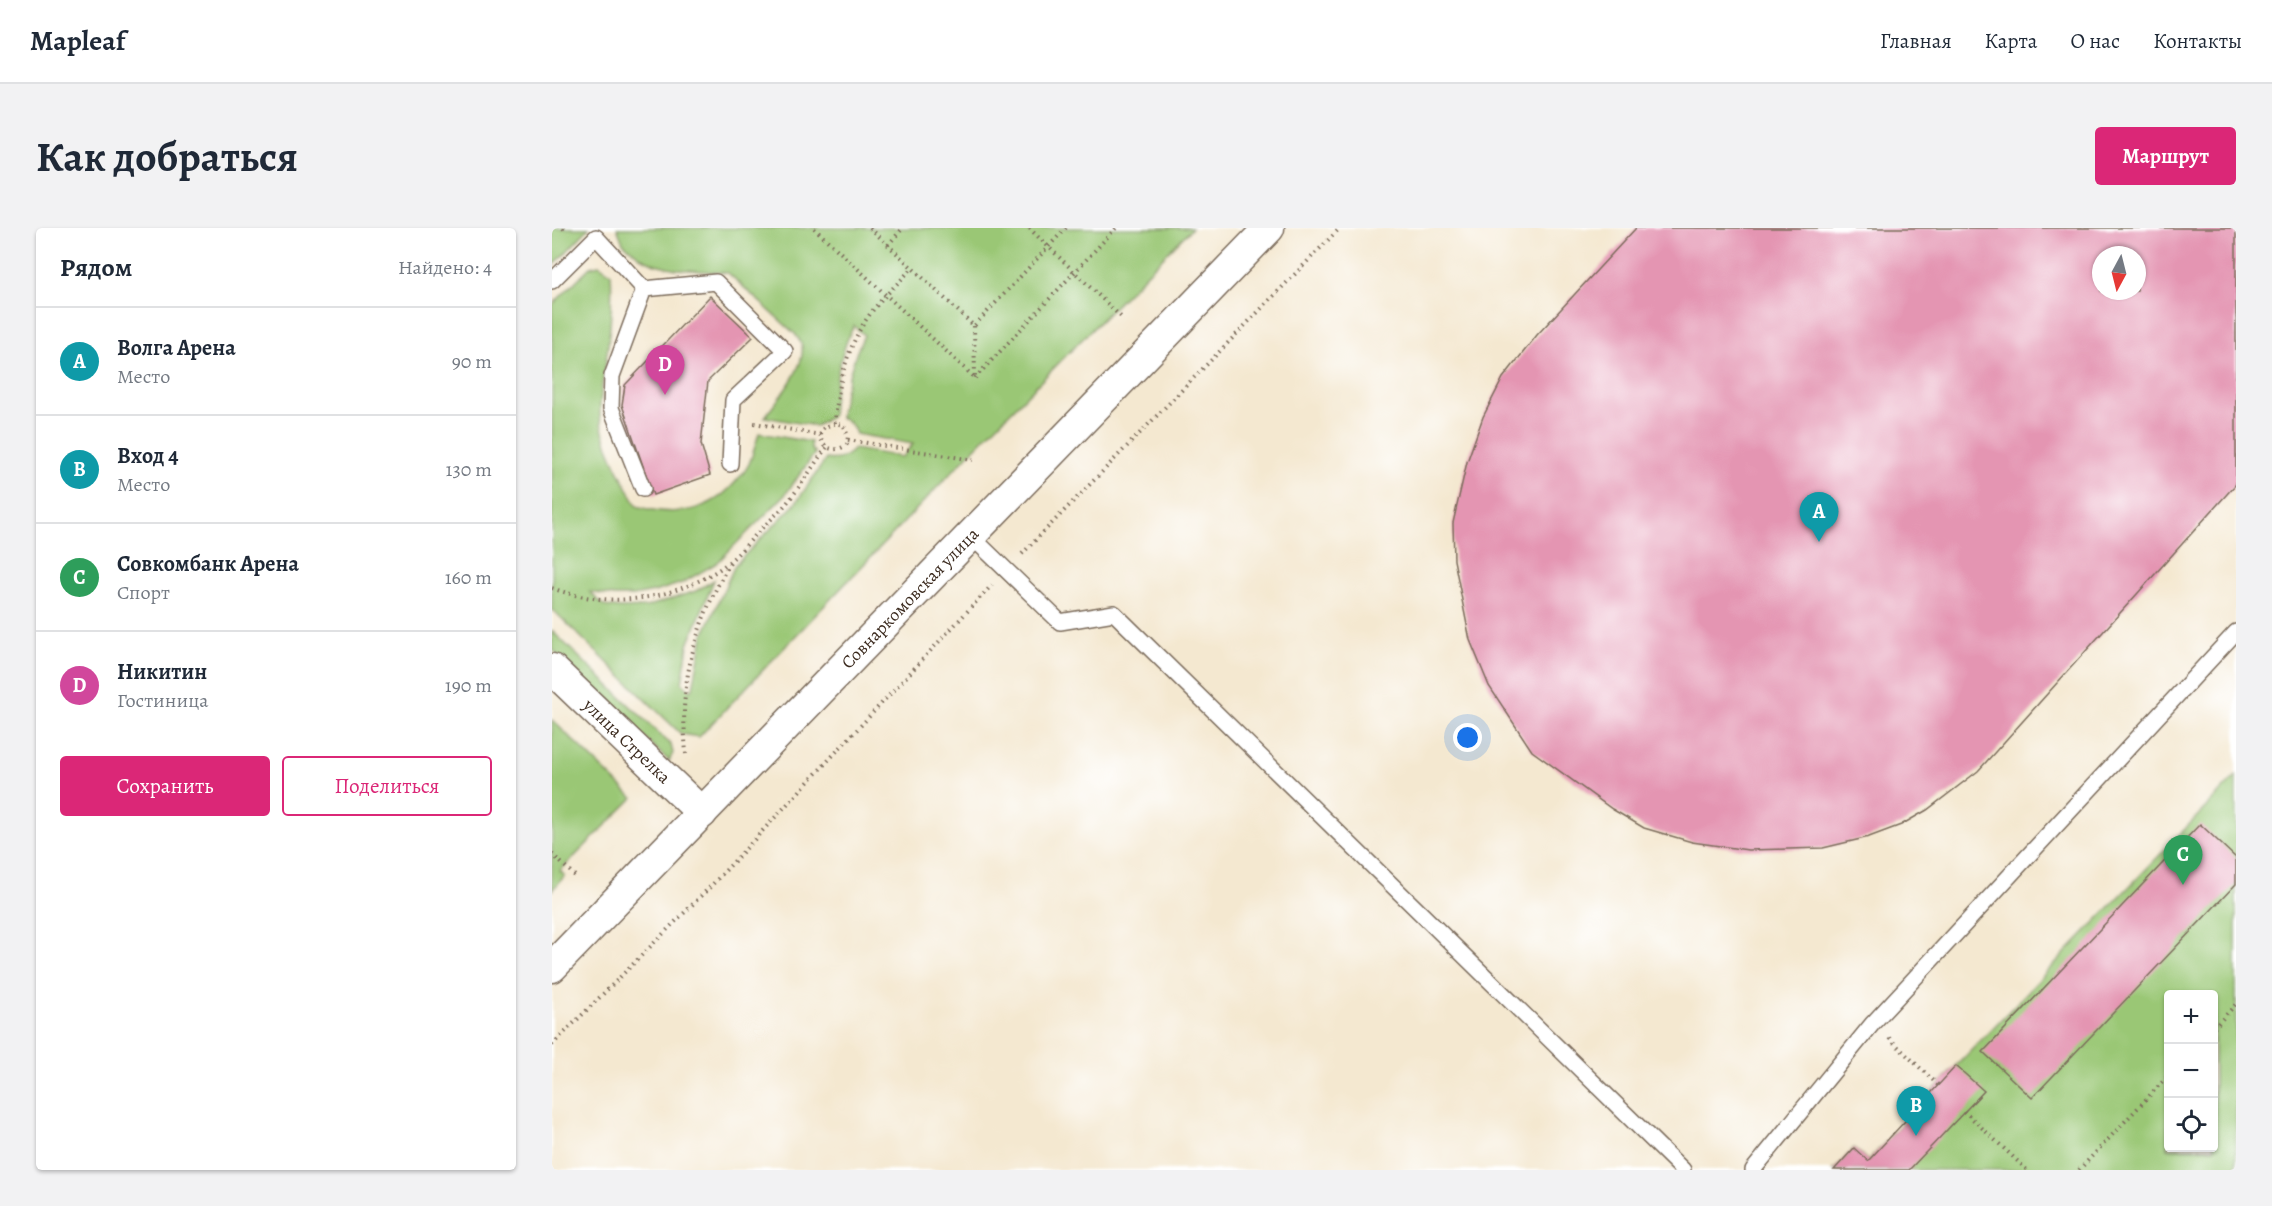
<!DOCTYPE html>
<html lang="ru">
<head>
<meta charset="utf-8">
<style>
  :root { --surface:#fff; --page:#f2f2f3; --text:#1f2937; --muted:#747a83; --line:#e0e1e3; --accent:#db2777 }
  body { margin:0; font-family:Alegreya,serif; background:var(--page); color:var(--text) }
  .controls { position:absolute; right:18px; bottom:18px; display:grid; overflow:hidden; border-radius:6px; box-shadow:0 2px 4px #0004 }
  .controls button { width:54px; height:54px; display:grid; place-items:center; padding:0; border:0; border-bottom:2px solid var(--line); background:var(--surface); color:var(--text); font:30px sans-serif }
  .compass { position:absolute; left:1540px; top:18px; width:54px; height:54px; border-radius:50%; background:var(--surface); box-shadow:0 2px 4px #0004; rotate:187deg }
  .you { position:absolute; left:916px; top:510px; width:21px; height:21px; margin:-15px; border:4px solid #fff; border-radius:50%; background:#1a73e8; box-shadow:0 0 0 9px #1a73e833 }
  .badge { display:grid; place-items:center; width:39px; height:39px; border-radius:50%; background:var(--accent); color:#fff; font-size:20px; font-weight:700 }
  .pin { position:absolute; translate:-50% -50px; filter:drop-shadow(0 2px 3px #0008) }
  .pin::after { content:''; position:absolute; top:32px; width:21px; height:18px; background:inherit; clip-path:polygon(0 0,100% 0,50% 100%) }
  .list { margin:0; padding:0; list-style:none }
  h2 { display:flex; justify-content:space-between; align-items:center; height:78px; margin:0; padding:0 24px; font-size:26px }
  h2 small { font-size:20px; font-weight:400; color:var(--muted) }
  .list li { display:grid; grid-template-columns:39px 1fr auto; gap:18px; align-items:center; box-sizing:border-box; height:108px; padding:0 24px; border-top:2px solid var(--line) }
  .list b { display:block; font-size:22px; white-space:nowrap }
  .list p { margin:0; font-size:20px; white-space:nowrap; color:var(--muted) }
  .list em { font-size:20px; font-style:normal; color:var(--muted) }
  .actions { display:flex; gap:12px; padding:18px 24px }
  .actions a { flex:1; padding:14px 0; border:2px solid var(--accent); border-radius:6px; text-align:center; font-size:21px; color:var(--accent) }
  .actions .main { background:var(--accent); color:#fff }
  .icon { flex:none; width:33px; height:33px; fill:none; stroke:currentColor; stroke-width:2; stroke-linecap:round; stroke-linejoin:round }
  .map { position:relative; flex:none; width:1684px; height:942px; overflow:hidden; border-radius:6px }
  header { display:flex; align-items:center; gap:36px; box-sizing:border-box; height:84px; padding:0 30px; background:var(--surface); border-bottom:2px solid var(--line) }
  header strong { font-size:28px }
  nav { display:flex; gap:33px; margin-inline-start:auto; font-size:21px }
  .intro { display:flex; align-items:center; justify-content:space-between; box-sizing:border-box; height:144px; padding:0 36px }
  h1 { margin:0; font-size:42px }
  .button { padding:15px 27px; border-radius:6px; background:var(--accent); color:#fff; font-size:21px; font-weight:700 }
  main { display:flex; gap:36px; padding:0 36px }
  aside { flex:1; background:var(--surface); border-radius:6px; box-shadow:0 2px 4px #0004 }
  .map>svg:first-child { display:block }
  .green { fill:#9ac774; stroke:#6a7849; stroke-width:1.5; fill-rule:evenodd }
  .building { fill:#e495b2; fill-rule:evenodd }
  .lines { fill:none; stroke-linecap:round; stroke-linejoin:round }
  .service-casing { stroke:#7c6c5c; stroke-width:18 }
  .minor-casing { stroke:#7c6c5c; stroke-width:33 }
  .path { stroke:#7c6c5c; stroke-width:4; stroke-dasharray:1.5 4.5; stroke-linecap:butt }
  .service { stroke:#fff; stroke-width:15 }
  .minor { stroke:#fff; stroke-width:30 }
  .labels { text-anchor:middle; stroke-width:5; stroke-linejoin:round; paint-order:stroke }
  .street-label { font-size:18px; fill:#3b2a1e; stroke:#fff }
</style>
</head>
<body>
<header>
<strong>Mapleaf</strong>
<nav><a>Главная</a><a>Карта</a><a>О нас</a><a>Контакты</a></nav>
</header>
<div class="intro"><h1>Как добраться</h1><a class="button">Маршрут</a></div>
<main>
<aside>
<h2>Рядом<small>Найдено: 4</small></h2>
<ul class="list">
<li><span class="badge" style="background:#0f9aa8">A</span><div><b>Волга Арена</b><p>Место</p></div><em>90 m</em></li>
<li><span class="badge" style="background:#0f9aa8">B</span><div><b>Вход 4</b><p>Место</p></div><em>130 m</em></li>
<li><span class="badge" style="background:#2e9e5b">C</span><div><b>Совкомбанк Арена</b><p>Спорт</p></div><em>160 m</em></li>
<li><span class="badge" style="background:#d1479c">D</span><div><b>Никитин</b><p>Гостиница</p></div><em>190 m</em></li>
</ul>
<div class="actions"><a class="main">Сохранить</a><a>Поделиться</a></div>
</aside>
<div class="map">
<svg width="1684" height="942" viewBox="0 0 1684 942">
  <rect width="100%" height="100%" fill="#fff"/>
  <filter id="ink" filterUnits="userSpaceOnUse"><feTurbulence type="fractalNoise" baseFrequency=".0167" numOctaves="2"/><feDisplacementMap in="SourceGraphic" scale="12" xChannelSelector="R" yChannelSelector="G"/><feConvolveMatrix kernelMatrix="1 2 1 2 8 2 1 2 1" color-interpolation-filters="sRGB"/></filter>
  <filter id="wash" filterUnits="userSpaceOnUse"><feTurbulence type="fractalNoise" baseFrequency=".008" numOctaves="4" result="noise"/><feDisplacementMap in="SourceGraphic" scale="24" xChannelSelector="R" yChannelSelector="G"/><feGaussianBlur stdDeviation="1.35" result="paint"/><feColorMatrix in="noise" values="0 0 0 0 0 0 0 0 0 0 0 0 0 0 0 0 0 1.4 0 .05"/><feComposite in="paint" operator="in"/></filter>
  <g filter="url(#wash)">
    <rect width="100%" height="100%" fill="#f4e8d0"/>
    <!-- green -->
    <g class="green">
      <path d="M0,0H37L0,39Z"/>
      <path d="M65,0H640L418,225L147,509L129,506L0,381V77L38,39L47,37L59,45C61,74 58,105 54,133C51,151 47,170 48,188C51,217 72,253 85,278C123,290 160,284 186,251C190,247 194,242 197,236C201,226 204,215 207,205L259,214V221L263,225L233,267L165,335L130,355L102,364L81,368H62L38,364L52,378L69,380L94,379L144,363L162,352L136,417L130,455L138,463L141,460L151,408L183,337L243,276L274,231C286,233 293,230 302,221L350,229L361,216L304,206C301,197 297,194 288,189C293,160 299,134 312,107L302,98C287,125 282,158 280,188L264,198L213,189C225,172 254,140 250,118C249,114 246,110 243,106L176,45L124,41L103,36L88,29L71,15Z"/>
      <path d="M0,403L119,517L121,525L117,533L0,421Z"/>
      <path d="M0,492L81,570L8,643L13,648L0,662Z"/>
      <path d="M1684,548V942H1282L1302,920L1316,933L1404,838ZM1616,766H1662V920H1616Z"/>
    </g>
    <g id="blocks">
      <!-- building -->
      <g class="building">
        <path d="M1084,0H1684V256L1426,543L1375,582L1349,597L1317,609L1271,620L1196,622L1140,614L1092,600L1060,581L980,523L937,458L918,412L902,332L901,295L915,234L931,189L951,150L985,107ZM1549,27H1585V63H1549Z"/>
        <path d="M158,68L201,109L156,153L149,216L158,247L101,267L70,177L73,157Z"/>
        <path d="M1648,596L1684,630V656L1480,870L1431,824Z"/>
        <path d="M1404,838L1432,863L1357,942H1282L1302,920L1316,933Z"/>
      </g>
    </g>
  </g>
  <g filter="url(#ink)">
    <use href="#blocks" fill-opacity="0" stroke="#7c6c5c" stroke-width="1.5"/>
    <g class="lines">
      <!-- service casing -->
      <g class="service-casing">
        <g id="service">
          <path d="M0,53L44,9L92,61"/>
          <path d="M91,261L59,180L60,148L92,61L164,54L233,123L181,172L178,236"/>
          <path d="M419,308L508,394L562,385L1131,942"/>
          <path d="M1201,942L1321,795L1684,404"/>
        </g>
      </g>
      <!-- minor casing -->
      <g class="minor-casing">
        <g id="minor">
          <path id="s1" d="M0,441L150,585"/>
          <path id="s2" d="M0,739L717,0"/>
        </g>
      </g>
      <!-- path -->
      <g class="path">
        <path d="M11,0L15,4"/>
        <path d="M262,0L423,150"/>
        <path d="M318,0L422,98L514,0"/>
        <path d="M477,0L569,89"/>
        <path d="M336,17L351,0"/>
        <path d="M422,98L423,149"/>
        <path d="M423,150L564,0"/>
        <path d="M202,195L268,207C270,221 284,226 295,216L296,208L292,198L285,195L272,199L268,207"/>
        <path d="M283,195C285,160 295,118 316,89C328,71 346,56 360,40"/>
        <path d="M296,212L421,232"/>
        <path d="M470,326L788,0"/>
        <path d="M0,360C53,380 114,374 163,344C181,333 195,316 209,301C219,291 230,282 238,271C251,255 262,236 275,219"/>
        <path d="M134,526C133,511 132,495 132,480C135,427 152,380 178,335"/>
        <path d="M0,626L24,649"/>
        <path d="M1662,800L1684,776"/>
        <path d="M1337,810L1386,857"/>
        <path d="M0,817L159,658L440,357"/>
        <path d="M1412,883L1475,942"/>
        <path d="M1527,942L1616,848"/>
      </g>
      <!-- service -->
      <use href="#service" class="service"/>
      <!-- minor -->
      <use href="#minor" class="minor"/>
    </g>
  </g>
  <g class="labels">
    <!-- street labels -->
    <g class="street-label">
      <text dy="6" stroke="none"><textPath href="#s2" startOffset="514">Совнаркомовская улица</textPath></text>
      <text dy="6" stroke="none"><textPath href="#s1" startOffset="104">улица Стрелка</textPath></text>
    </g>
  </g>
</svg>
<div class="controls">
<button>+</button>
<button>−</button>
<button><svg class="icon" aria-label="locate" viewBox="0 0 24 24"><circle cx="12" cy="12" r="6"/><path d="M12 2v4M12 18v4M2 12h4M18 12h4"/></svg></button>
</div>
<svg class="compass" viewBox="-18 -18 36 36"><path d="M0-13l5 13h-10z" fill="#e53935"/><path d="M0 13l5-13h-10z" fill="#747a83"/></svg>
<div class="you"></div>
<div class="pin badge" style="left:1267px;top:314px;background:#0f9aa8">A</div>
<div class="pin badge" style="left:1364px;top:908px;background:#0f9aa8">B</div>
<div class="pin badge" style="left:1631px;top:657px;background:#2e9e5b">C</div>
<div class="pin badge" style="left:113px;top:167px;background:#d1479c">D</div>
</div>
</main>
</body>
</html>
